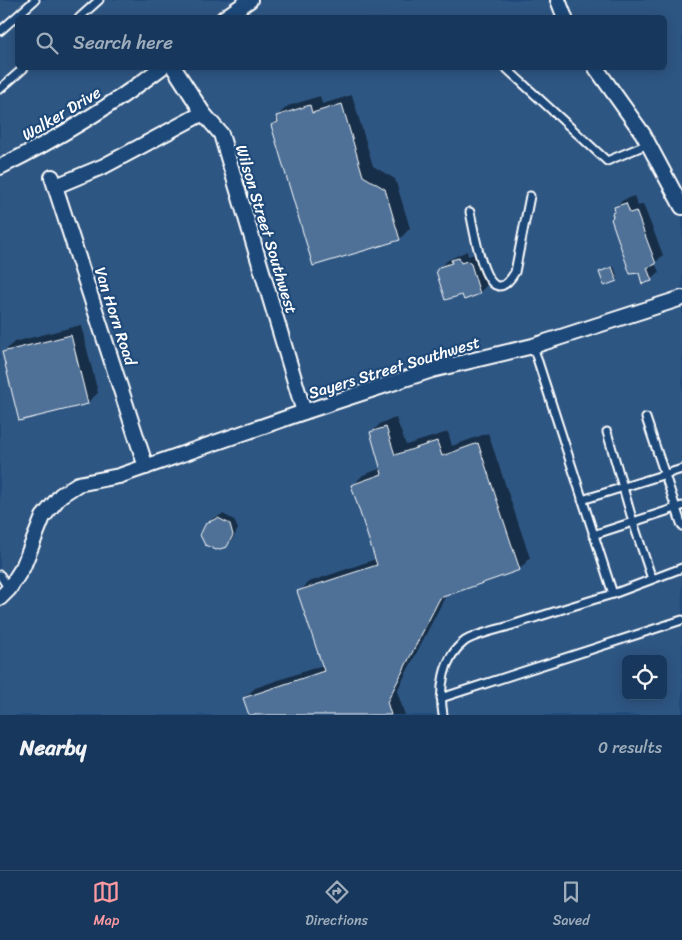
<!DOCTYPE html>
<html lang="en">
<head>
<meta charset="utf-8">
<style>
  :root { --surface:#17385c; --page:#203f62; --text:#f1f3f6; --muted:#9eacbb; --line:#365272; --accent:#ff9aa2 }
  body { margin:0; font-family:Sriracha,sans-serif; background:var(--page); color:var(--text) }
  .controls { position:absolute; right:15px; bottom:15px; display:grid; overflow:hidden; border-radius:8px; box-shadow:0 2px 12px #0003 }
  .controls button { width:45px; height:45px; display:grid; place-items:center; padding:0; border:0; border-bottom:1px solid var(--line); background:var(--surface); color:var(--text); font:25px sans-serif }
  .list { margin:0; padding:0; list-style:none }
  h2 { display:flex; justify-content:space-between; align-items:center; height:65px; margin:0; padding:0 20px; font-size:21px }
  h2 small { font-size:16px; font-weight:400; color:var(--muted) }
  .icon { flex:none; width:28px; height:28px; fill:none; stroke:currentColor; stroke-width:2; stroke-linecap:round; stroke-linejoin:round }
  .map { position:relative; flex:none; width:682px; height:715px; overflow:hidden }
  .search { position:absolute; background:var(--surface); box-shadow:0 2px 12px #0003; left:15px; right:15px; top:15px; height:55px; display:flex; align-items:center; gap:12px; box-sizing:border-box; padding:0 18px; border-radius:8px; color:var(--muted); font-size:19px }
  .sheet { height:155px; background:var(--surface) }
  nav { display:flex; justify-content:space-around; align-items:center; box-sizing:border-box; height:70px; border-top:1px solid var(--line); background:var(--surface); font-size:14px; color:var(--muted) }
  nav a { display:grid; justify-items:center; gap:2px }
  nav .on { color:var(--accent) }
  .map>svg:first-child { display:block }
  .built { fill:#2e5683; fill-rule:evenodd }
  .shadow { fill:#0007 }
  .building { fill:#507197; stroke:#fff }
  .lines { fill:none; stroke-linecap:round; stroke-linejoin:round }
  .service-casing { stroke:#fff; stroke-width:11 }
  .minor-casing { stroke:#fff; stroke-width:18 }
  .service { stroke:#1f4a7a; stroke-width:7 }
  .minor { stroke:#1f4a7a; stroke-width:14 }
  .labels { text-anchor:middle; stroke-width:4.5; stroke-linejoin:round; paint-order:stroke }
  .street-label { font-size:16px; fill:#fff; stroke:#1f4a7a }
</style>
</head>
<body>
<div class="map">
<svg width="682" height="715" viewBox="0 0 682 715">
  <rect width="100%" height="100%" fill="#1f4a7a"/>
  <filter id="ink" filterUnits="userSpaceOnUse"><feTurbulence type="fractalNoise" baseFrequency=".02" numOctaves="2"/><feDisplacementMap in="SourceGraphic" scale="10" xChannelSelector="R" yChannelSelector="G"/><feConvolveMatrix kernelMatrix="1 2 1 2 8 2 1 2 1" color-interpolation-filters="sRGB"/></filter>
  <g filter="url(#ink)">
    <!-- built -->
    <path class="built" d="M0,0H682V715H0ZM18,18H664V68H18ZM626,659H663V696H626Z"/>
    <!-- shadow -->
    <g class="shadow">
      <path d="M352,95L373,166L395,179L410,228L400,239L314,264L272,125L278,119L277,116L288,106L320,96L322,104Z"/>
      <path d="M634,196L638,206L643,204L663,255L655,263L659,272L651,280L615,208L623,200Z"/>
      <path d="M467,251L468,256L475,254L479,256L487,285L480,292L465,298L440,268L448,260Z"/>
      <path d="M614,266L618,278L616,280L600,272Z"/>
      <path d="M81,325L98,393L87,403L4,352L14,342Z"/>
      <path d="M396,418L406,445L448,432L452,446L488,433L530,558L520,569L446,595L397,691L405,715H250L244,698L255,688L323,665L299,592L309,582L376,559L353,485L363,475L382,468L371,433L381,423Z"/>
      <path d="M223,514L234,520L238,529L232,540L227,546L207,524L212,519Z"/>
    </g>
    <!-- building -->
    <g class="building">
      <path d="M342,104L363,176L385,189L400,240L313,266L271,125L278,122L276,116L310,105L312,113Z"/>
      <path d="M626,203L630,213L636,211L656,264L647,268L652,281L642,284L639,273L630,274L611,219L613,217L612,213L615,212L614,207Z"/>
      <path d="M459,258L461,263L467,261L471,264L480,294L464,300L462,295L445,300L436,271L439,267L452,263L451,260Z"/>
      <path d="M612,267L617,281L604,286L599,272Z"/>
      <path d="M71,335L88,404L19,421L2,352Z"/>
      <path d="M386,427L395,455L437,441L442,456L478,443L520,570L440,598L387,702L391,715H249L243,698L324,671L297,591L377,565L351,485L382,474L370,432Z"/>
      <path d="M218,518L230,524L233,535L227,547L216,550L205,545L200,535L206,523Z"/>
    </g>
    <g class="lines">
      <!-- service casing -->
      <g class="service-casing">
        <g id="service">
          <path d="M79,18L99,0"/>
          <path d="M0,31L35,0"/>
          <path d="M506,68L607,161L648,144"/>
          <path d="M0,89L24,68"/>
          <path d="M470,212C474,228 486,321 515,272L530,196"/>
          <path d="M646,418L682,526"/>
          <path d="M607,432L633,522L652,579"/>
          <path d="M582,500L682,469"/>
          <path d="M593,535L682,506"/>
          <path d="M0,575L9,589"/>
          <path d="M613,594L682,568"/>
          <path d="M441,698L682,620"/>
          <path d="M443,715C439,690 442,658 465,641C476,634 497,630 509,626C544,615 578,604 613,594L533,346"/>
        </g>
      </g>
      <!-- minor casing -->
      <g class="minor-casing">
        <g id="minor">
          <path d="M558,0L565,18"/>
          <path d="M224,18L250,0"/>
          <path d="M174,68L203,113L221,134L304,412"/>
          <path d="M596,68L643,134L682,207"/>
          <path d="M0,167C57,139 111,106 161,68"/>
          <path d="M52,177L146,467"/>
          <path d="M56,186L104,166L203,113"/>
          <path d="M0,598L9,589L23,567L43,517L61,495L78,484L119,476L304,412L432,370L533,346L682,298"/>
        </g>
      </g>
      <!-- service -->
      <use href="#service" class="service"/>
      <!-- minor -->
      <use href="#minor" class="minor"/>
    </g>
  </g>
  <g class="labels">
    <!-- street labels -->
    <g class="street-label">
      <text transform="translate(61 113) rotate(-31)" y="6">Walker Drive</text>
      <text transform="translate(267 229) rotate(73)" y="6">Wilson Street Southwest</text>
      <text transform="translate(116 316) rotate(72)" y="6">Van Horn Road</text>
      <text transform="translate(394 367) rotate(-17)" y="6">Sayers Street Southwest</text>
    </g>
  </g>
</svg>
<div class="controls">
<button><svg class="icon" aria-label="locate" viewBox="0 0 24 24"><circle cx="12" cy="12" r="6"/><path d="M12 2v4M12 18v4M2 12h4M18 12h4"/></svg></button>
</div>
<div class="search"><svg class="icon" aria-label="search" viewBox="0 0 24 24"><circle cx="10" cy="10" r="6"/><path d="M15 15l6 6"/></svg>Search here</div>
</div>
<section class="sheet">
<h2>Nearby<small>0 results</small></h2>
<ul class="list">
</ul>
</section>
<nav>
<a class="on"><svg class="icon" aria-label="map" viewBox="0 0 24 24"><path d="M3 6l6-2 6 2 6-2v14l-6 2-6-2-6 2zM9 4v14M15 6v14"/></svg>Map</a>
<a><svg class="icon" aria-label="directions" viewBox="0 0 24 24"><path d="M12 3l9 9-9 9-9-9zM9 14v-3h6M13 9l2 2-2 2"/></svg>Directions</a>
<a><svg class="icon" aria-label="saved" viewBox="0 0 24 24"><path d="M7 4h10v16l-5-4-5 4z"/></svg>Saved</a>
</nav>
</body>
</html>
